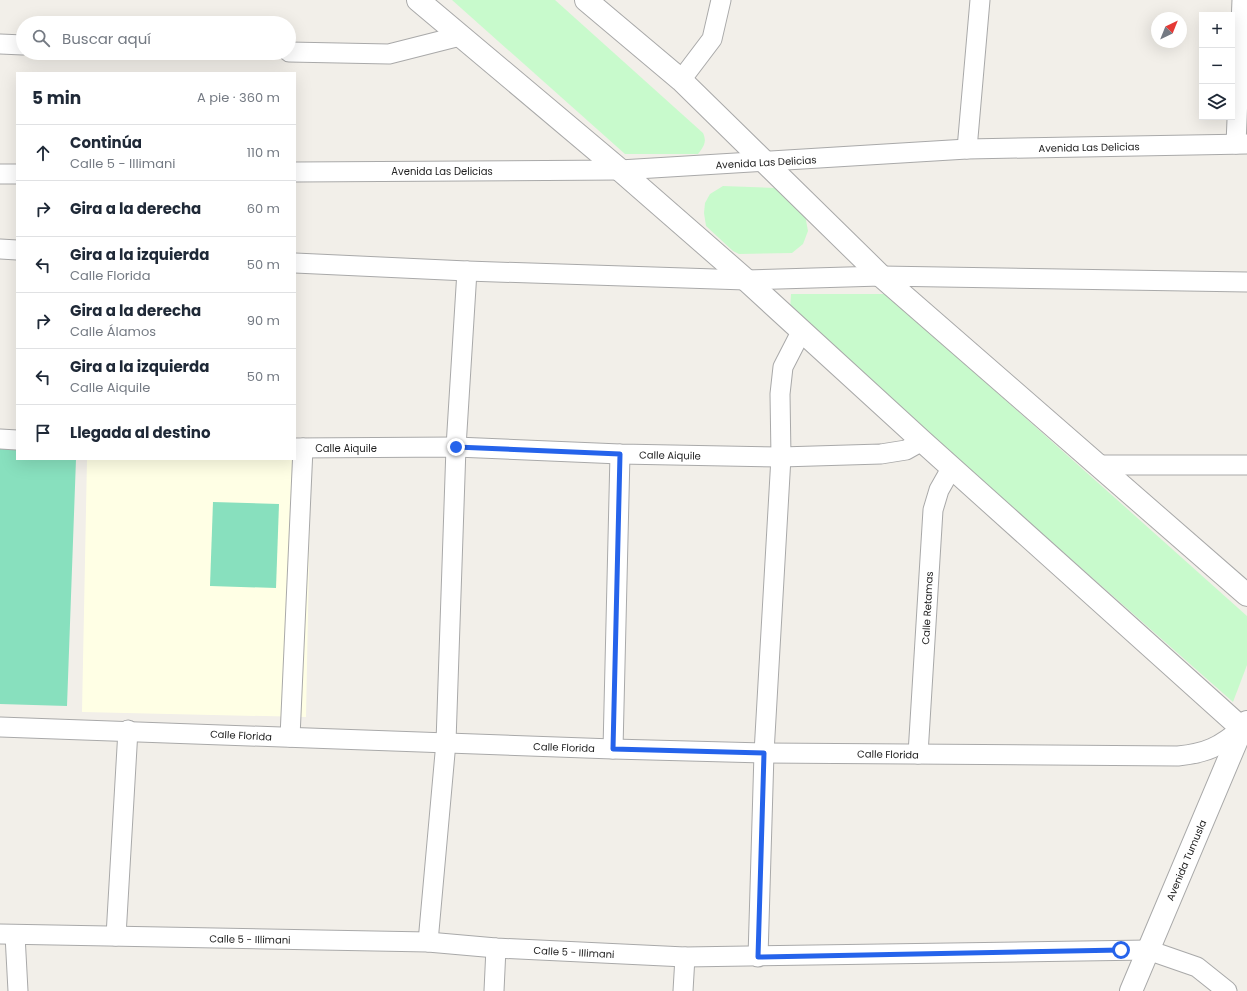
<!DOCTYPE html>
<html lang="es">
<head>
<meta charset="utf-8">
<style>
  :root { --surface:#fff; --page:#f2f2f3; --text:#1f2937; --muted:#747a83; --line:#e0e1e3 }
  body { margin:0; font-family:Poppins,sans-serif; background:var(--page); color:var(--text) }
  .controls { position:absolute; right:12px; top:12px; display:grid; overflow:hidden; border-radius:0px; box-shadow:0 4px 16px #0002 }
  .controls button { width:36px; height:36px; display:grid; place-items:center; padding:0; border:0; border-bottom:1px solid var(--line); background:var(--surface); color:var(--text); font:20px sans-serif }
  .compass { position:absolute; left:1151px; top:12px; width:36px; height:36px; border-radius:50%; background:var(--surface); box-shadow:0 4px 16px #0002; rotate:43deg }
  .stop { position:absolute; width:12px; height:12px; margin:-9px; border:3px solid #2563eb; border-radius:50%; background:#fff }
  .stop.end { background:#2563eb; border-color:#fff; box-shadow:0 1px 4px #0008 }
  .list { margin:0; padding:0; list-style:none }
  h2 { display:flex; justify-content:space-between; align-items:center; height:52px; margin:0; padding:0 16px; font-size:17px }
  h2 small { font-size:13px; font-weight:400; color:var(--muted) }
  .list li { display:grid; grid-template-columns:26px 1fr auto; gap:12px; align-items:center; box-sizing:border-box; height:56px; padding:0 16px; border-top:1px solid var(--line) }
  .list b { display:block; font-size:15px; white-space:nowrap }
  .list p { margin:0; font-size:13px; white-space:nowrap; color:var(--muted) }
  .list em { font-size:13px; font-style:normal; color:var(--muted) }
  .icon { flex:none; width:22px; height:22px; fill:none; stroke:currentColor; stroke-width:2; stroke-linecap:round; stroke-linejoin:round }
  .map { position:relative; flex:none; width:1247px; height:991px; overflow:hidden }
  .search { position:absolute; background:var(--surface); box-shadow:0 4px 16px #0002; left:16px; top:16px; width:280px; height:44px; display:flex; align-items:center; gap:10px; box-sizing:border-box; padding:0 14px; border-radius:22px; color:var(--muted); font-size:15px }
  .panel { position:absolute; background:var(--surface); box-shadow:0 4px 16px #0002; left:16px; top:72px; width:280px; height:388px; border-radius:0px }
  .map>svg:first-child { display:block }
  .education { fill:#ffffe5 }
  .park { fill:#c8facc }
  .pitch { fill:#88e0be }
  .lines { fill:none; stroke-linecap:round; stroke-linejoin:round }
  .minor-casing { stroke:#a9a9a9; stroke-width:21 }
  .tertiary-casing { stroke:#a9a9a9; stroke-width:24 }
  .minor { stroke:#fff; stroke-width:19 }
  .tertiary { stroke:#fff; stroke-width:22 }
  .route { stroke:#2563eb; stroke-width:5 }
  .labels { text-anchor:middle; stroke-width:3; stroke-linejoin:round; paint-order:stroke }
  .street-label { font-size:10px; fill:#222; stroke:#fff }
</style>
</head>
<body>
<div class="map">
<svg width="1247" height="991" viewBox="0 0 1247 991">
  <rect width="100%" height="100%" fill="#f2efe9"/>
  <!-- education -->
  <path class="education" d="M311,457L306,717L82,712L87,459H295Z"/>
  <!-- park -->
  <g class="park">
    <path d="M452,0H555L703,133C707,142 704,146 698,154H625Z"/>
    <path d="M723,186L775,188L805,215L808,231L803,244L792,253L739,254L733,251L706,226L704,213L705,203L710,194Z"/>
    <path d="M791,294H887L1247,616V665L1233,702L790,311Z"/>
  </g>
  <!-- pitch -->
  <g class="pitch">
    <path d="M0,449H17V459H76L67,706L0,704Z"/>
    <path d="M213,502L279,504L276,588L210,586Z"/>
  </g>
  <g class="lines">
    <!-- minor casing -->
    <g class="minor-casing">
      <g id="minor">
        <path d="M0,44L23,45"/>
        <path d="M289,52L389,54L460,36"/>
        <path d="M681,80L712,39L721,0"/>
        <path d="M1236,144L1242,0"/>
        <path d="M967,149L980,0"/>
        <path d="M295,172L620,170L967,149L1247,144"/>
        <path d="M0,174H17"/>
        <path d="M0,249L17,250"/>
        <path d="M295,263L467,271L746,280L881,276L1247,282"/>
        <path d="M0,439L17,440"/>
        <path d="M295,448L456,447L620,454L781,457L881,454L906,450L922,441"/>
        <path d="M1100,465H1247"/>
        <path d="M0,727L613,749L764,753L1178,756C1207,753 1219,747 1242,728"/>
        <path d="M290,737L303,448"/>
        <path d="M613,749L620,454"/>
        <path d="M918,754L933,510L939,490L952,467"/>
        <path d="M0,934L428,942L496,948L685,957L1148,950L1197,967L1227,991"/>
        <path d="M15,935L18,991"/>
        <path d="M116,936L128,730"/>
        <path d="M428,942L446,742L456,447L467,271"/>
        <path d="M758,957L764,753L781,457L780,394L783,367L802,330"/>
        <path d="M494,991L496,948"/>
        <path d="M683,991L685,957"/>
      </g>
    </g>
    <!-- tertiary casing -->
    <g class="tertiary-casing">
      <g id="tertiary">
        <path d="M418,0L620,170L746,280L922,441L1247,733"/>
        <path d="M586,0L681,80L881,276L1247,595"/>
        <path d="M1131,991L1242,728L1247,722"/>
      </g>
    </g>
    <!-- minor -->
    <use href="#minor" class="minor"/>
    <!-- tertiary -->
    <use href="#tertiary" class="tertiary"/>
  </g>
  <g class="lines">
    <!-- route -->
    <path class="route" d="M456,447L620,454L613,749L764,753L758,957L1121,950"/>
  </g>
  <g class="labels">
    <!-- street labels -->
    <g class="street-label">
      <text transform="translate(1089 147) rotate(-1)" y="4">Avenida Las Delicias</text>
      <text transform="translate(766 162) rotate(-3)" y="4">Avenida Las Delicias</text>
      <text x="442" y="175">Avenida Las Delicias</text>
      <text x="346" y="452">Calle Aiquile</text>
      <text transform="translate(670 455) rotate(1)" y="4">Calle Aiquile</text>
      <text transform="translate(927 608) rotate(-87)" y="4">Calle Retamas</text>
      <text transform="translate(241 735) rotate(3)" y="4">Calle Florida</text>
      <text transform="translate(564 747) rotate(2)" y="4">Calle Florida</text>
      <text transform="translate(888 754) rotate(1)" y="4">Calle Florida</text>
      <text transform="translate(1186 860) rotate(-67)" y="4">Avenida Tumusla</text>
      <text transform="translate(250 939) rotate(1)" y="4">Calle 5 - Illimani</text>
      <text transform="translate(574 952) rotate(3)" y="4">Calle 5 - Illimani</text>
    </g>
  </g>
</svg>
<div class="controls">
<button>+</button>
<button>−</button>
<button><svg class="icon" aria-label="layers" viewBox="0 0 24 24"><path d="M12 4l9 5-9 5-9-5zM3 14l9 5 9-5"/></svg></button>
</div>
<svg class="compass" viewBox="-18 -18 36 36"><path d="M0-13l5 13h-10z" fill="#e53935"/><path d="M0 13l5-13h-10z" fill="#747a83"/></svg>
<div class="stop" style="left:1121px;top:950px"></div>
<div class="stop end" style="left:456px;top:447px"></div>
<div class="search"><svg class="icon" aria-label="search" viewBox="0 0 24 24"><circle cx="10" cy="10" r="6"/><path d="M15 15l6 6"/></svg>Buscar aquí</div>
<section class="panel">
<h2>5 min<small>A pie · 360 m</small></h2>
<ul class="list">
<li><svg class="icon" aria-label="ahead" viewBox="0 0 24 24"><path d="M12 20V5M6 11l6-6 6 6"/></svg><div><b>Continúa</b><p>Calle 5 - Illimani</p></div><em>110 m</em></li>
<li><svg class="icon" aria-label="right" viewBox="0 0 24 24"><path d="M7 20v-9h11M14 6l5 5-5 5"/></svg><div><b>Gira a la derecha</b></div><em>60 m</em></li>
<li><svg class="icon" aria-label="left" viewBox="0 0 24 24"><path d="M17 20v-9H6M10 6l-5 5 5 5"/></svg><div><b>Gira a la izquierda</b><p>Calle Florida</p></div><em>50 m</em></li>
<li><svg class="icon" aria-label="right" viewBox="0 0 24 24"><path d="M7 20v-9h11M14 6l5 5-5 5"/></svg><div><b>Gira a la derecha</b><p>Calle Álamos</p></div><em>90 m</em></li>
<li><svg class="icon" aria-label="left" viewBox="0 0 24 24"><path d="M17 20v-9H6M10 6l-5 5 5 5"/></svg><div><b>Gira a la izquierda</b><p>Calle Aiquile</p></div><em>50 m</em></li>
<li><svg class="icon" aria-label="arrive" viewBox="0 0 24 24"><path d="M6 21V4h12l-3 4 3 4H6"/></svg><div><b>Llegada al destino</b></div></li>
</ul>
</section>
</div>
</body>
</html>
